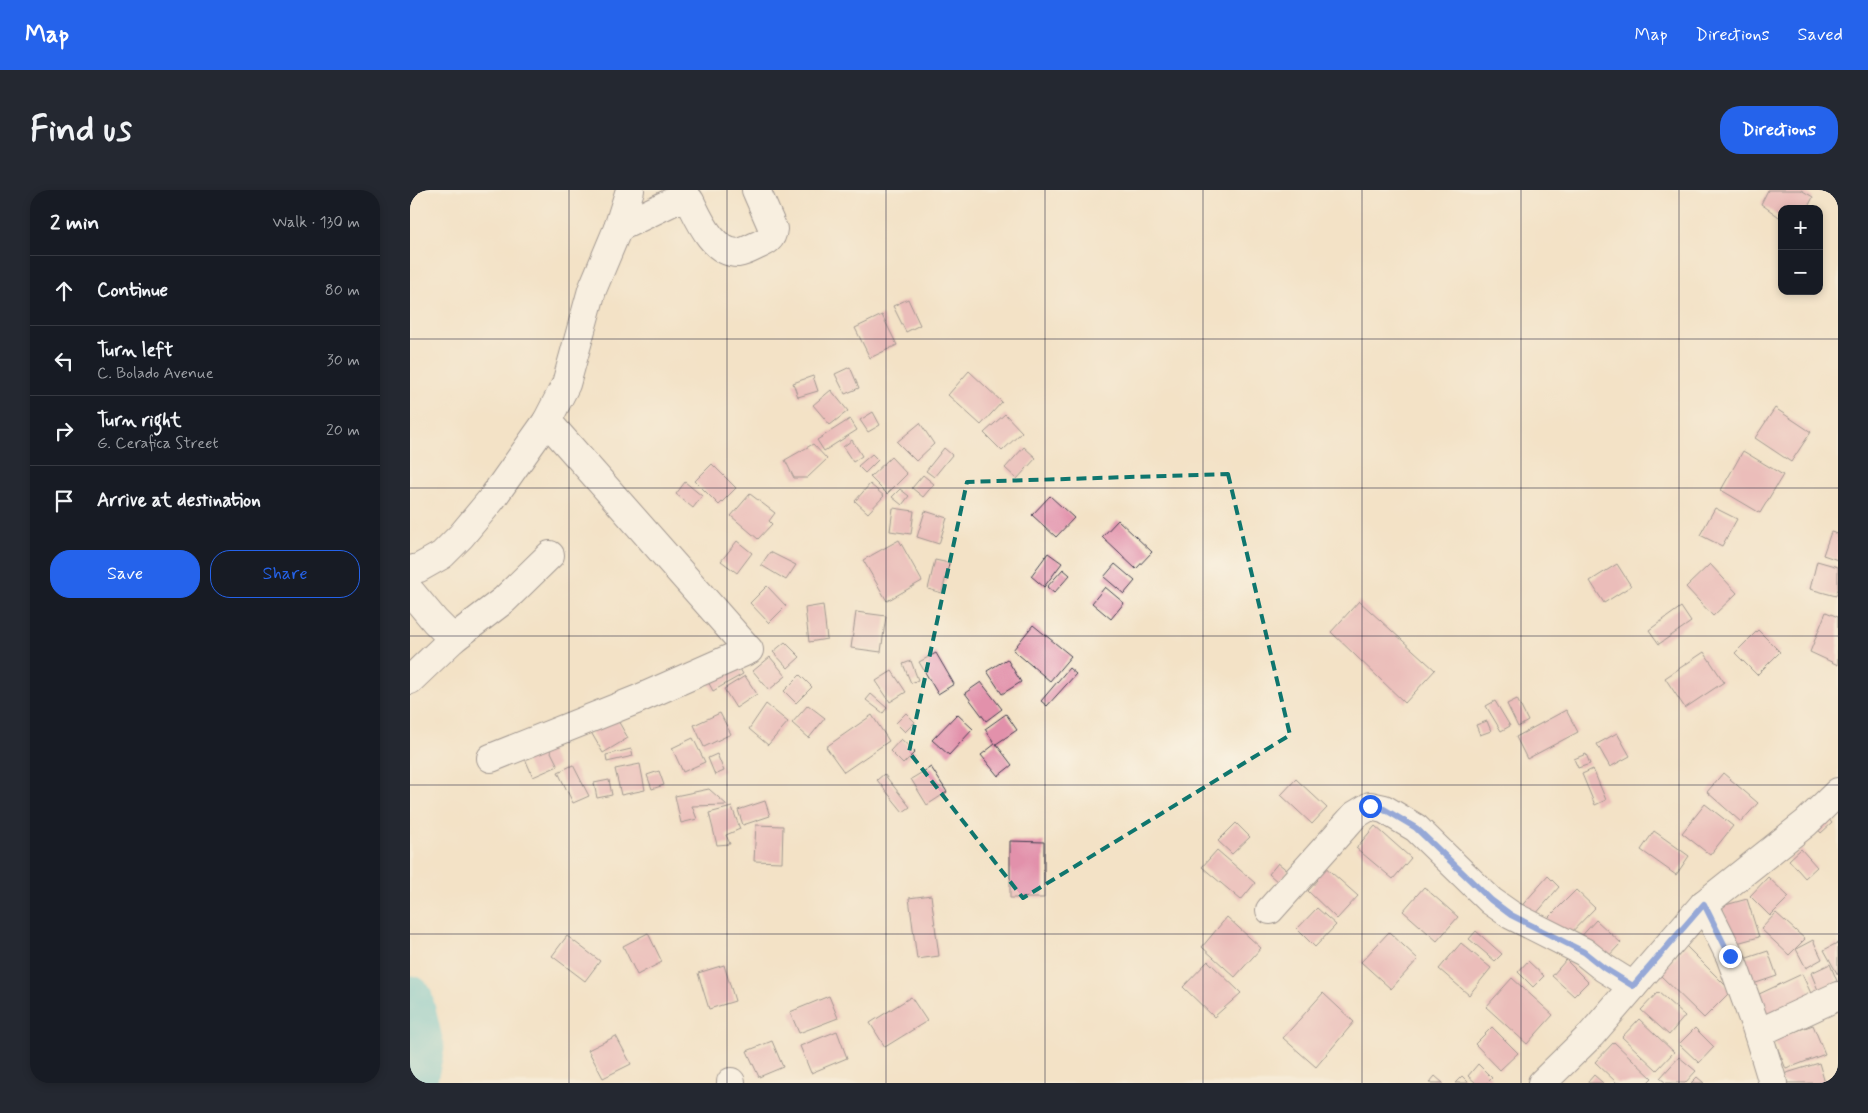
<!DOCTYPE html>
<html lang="en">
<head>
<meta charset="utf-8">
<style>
  :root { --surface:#171b24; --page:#242831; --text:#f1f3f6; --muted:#9ea1a6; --line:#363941; --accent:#2563eb }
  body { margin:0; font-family:Mynerve,sans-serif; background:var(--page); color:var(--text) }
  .controls { position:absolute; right:15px; top:15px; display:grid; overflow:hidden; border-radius:10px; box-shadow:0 2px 8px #0003 }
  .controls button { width:45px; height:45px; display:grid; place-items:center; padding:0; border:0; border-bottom:1px solid var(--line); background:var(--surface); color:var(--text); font:25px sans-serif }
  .stop { position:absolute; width:15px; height:15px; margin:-11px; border:4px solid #2563eb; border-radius:50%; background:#fff }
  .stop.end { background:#2563eb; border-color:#fff; box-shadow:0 1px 5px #0008 }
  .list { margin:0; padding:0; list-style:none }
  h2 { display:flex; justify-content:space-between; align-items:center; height:65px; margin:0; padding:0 20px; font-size:21px }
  h2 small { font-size:16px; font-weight:400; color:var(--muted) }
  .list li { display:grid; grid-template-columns:32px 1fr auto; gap:15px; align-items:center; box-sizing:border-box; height:70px; padding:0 20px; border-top:1px solid var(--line) }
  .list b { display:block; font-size:19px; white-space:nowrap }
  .list p { margin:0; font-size:16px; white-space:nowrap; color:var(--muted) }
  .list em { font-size:16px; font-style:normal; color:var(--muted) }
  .actions { display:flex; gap:10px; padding:15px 20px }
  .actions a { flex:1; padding:11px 0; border:1px solid var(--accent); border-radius:20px; text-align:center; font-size:18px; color:var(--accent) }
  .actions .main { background:var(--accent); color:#fff }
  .icon { flex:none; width:28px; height:28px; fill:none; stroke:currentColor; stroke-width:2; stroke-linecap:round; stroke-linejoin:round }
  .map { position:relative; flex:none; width:1428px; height:893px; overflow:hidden; border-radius:20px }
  header { display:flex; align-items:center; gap:30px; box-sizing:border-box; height:70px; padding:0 25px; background:var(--accent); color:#fff }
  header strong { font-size:24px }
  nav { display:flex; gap:28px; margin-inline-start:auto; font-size:18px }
  .intro { display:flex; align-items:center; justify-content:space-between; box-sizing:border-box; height:120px; padding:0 30px }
  h1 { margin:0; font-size:35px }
  .button { padding:12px 22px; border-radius:20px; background:var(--accent); color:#fff; font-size:18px; font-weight:700 }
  main { display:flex; gap:30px; padding:0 30px }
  aside { flex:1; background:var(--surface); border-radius:20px; box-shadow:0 2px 8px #0003 }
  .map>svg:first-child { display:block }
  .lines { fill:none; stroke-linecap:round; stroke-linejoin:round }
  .river { stroke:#5bc7d3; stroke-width:45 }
  .building { fill:#e291ab }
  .minor-casing { stroke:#413f50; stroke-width:30 }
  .minor { stroke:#fff; stroke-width:28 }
  .route { stroke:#2563eb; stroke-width:6 }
  .marked { fill:none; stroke:#0f766e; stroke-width:4; stroke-dasharray:10 6; stroke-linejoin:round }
  .grid { fill:none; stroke:#22223b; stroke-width:1; stroke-opacity:0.55 }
</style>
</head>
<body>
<header>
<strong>Map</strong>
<nav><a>Map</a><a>Directions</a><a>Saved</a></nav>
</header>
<div class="intro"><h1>Find us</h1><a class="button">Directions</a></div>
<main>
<aside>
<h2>2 min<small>Walk · 130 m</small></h2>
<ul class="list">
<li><svg class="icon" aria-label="ahead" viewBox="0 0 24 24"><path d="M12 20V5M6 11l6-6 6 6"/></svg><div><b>Continue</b></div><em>80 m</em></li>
<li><svg class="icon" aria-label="left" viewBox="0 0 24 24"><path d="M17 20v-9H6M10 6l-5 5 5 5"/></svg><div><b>Turn left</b><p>C. Bolado Avenue</p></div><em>30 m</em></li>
<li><svg class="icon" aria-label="right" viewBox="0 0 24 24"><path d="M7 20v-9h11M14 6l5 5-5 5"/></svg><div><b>Turn right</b><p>G. Cerafica Street</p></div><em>20 m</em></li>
<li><svg class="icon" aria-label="arrive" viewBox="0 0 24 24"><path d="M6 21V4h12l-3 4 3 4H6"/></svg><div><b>Arrive at destination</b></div></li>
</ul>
<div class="actions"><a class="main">Save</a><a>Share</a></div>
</aside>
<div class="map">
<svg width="1428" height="893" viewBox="0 0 1428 893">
  <rect width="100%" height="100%" fill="#fbf7ec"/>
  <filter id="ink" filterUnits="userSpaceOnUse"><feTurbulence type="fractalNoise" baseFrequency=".02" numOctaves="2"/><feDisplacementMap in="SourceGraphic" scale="10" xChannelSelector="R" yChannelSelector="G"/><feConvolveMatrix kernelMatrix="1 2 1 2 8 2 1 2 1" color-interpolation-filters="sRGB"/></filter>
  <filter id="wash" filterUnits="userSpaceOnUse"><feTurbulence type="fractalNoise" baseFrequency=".0096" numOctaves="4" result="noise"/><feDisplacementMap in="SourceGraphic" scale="20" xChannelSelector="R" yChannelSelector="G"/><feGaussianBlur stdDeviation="1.12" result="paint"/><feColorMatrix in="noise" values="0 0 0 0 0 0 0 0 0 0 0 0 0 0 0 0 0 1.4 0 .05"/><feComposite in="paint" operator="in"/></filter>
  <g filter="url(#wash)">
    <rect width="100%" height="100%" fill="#f3e2c6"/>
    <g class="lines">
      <!-- river -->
      <path class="river" d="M0,808L12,858L4,893"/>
    </g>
    <g id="blocks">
      <!-- building -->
      <g class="building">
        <path d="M1358,0H1391L1403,7L1397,19H1372V29L1351,14Z"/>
        <path d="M498,109L510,135L496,142L483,116Z"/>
        <path d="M472,125L487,155L460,168L445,138Z"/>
        <path d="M440,177L449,198L435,204L425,184Z"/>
        <path d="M559,181L592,212L571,235L538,205Z"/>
        <path d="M403,186L408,201L388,207L383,193Z"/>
        <path d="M421,200L438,221L420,235L403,215Z"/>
        <path d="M1365,218L1401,242L1381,272L1345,248Z"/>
        <path d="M463,222L470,235L458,242L450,230Z"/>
        <path d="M595,224L612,242L592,261L574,243Z"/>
        <path d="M440,229L447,240L414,261L407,250Z"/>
        <path d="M510,233L524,254L506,271L487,252Z"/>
        <path d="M442,250L452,266L443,272L433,257Z"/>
        <path d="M403,254L417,269L397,288H384L375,270Z"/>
        <path d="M614,257L626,268L607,289L595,278Z"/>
        <path d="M534,258L542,265L524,287L516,281Z"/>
        <path d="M1333,261L1373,285L1350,323L1311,300Z"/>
        <path d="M462,264L468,270L455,283L448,276Z"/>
        <path d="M481,267L497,284L477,304L460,287Z"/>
        <path d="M302,274L326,298L309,315L285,291Z"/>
        <path d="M513,285L524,294L513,307L502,298Z"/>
        <path d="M275,292L292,306L283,318L266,304Z"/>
        <path d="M460,294L474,306L458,323L445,311Z"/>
        <path d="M490,299L499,306L492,315L482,307Z"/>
        <path d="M340,304L365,323L359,331L362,334L348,349L321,326Z"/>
        <path d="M640,306L664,328L646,347L622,325Z"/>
        <path d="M483,318L504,321L501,344L480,341Z"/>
        <path d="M1305,318L1327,329L1312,356L1290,345Z"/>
        <path d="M515,321L537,328L529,354L507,347Z"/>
        <path d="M708,330L742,362L726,379L692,347Z"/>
        <path d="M1421,342L1428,344V370L1413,365Z"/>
        <path d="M489,350L512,391L477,411L453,370Z"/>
        <path d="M327,351L342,363L327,383L311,371Z"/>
        <path d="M360,362L386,375L376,390L351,375Z"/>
        <path d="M638,363L652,373L634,397L621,386Z"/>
        <path d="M525,370L539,373L532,403L518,399Z"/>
        <path d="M1407,371L1428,377V399L1426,406L1400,399Z"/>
        <path d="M705,374L725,391L714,404L694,387Z"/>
        <path d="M1207,374L1221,396L1194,413L1180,391Z"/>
        <path d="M1300,374L1327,403L1303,426L1276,397Z"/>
        <path d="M653,379L660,385L644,403L637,397Z"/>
        <path d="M357,396L376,416L359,433L340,413Z"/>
        <path d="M695,397L714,413L701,429L682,413Z"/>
        <path d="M949,411L1025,480L995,513L921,442Z"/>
        <path d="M413,415L417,449L399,452L395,418Z"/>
        <path d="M1271,417L1281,432L1249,454L1239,440Z"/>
        <path d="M446,422L476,426L471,462L441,458Z"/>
        <path d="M1416,422L1428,427V475L1400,462Z"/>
        <path d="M623,435L661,466L640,491L603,460Z"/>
        <path d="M1348,440L1370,462L1347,485L1325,463Z"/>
        <path d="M375,452L390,467L378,478L363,462Z"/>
        <path d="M1294,462L1314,492L1275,518L1255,488Z"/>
        <path d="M526,463L544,494L528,504L509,472Z"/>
        <path d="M360,467L376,486L359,500L343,481Z"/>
        <path d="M597,469L611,492L592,504L577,481Z"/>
        <path d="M325,470L333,484L303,501L295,486Z"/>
        <path d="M501,471L508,490L501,493L493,474Z"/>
        <path d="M659,478L666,484L637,516L631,511Z"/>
        <path d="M482,481L496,502L480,512L466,491Z"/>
        <path d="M390,485L402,497L386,513L374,501Z"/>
        <path d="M335,486L347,504L326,518L314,499Z"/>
        <path d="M571,492L592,519L576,531L555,503Z"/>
        <path d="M461,504L477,518L473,523L456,510Z"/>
        <path d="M1107,509L1118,531L1108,537L1097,514Z"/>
        <path d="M1085,511L1100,536L1091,541L1076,516Z"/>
        <path d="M356,514L378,532L358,555L339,539Z"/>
        <path d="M398,515L415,528L399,548L382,533Z"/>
        <path d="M1156,520L1168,542L1117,569L1106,547Z"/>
        <path d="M203,522L218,548L193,563L178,537Z"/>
        <path d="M310,523L321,544L294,557L284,535Z"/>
        <path d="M496,523L505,532L495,542L486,533Z"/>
        <path d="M547,524L563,539L539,565L522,550Z"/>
        <path d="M596,524L607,540L586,554L602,575L588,586L571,565L585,554L575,539Z"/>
        <path d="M462,525L479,551L434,582L416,557Z"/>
        <path d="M1077,531L1081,541L1070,545L1066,535Z"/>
        <path d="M1207,543L1220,566L1200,577L1187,554Z"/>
        <path d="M283,548L295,572L273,582L262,558Z"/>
        <path d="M491,549L505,562L493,574L480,561Z"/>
        <path d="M137,554L148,576L123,587L113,564Z"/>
        <path d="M221,559L223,566L197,572L196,565Z"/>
        <path d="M307,564L314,581L305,585L298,568Z"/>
        <path d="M1176,564L1180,574L1168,578L1164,569Z"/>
        <path d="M230,574L235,600L211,605L205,579Z"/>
        <path d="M163,575L179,606L163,613L148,582Z"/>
        <path d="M521,577L537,602L517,615L501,589Z"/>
        <path d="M1183,579L1196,610L1185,615L1172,584Z"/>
        <path d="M249,581L254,595L242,599L237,585Z"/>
        <path d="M1313,583L1348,613L1331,632L1297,602Z"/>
        <path d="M474,584L500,617L493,622L467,590Z"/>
        <path d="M886,589L917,618L902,634L871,605Z"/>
        <path d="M199,590L202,605L187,608L184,593Z"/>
        <path d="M299,599L317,615L282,616L287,629L271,633L265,606Z"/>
        <path d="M355,611L360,626L333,635L328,620Z"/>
        <path d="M1295,614L1323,636L1300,665L1272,643Z"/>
        <path d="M1408,616L1422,633L1411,643L1397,626Z"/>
        <path d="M322,617L330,639L316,645L320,654L307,655L299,623Z"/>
        <path d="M826,633L840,647L822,664L808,651Z"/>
        <path d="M346,635L373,636L372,672L344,671Z"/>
        <path d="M965,636L1001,668L983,689L946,658Z"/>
        <path d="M1244,641L1279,666L1266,685L1231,660Z"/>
        <path d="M600,651L634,652V708H600Z"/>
        <path d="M1391,659L1407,677L1395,688L1379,670Z"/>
        <path d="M807,660L845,693L831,710L792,677Z"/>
        <path d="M868,673L878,681L869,693L859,684Z"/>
        <path d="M913,675L948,706L927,729L898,701L908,690L904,686Z"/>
        <path d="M1138,686L1149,697L1119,732L1107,721Z"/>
        <path d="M1358,687L1379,707L1360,726L1340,706Z"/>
        <path d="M1014,697L1048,727L1027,751L993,721Z"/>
        <path d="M1166,700L1185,718L1154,750L1135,731Z"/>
        <path d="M521,705L529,766L507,769L499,708Z"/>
        <path d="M1337,709L1349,747L1323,754L1312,716Z"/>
        <path d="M907,718L926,735L905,757L887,739Z"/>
        <path d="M1366,723L1395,749L1379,765L1351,739Z"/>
        <path d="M817,727L851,758L825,787L792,757Z"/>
        <path d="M1186,730L1211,753L1192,773L1168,750Z"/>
        <path d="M1066,741L1092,764L1085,771L1059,749Z"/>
        <path d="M979,742L1008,769L981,799L951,772Z"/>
        <path d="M238,743L252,772L227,785L213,756Z"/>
        <path d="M157,746L190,771L175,791L142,766Z"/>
        <path d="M1403,750L1412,769L1396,778L1386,759Z"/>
        <path d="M1051,753L1081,778L1059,805L1029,779Z"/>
        <path d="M1427,753L1428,755V785L1414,760Z"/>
        <path d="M1276,756L1321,801L1294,828L1249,784Z"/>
        <path d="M1358,761L1367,786L1340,795L1331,770Z"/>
        <path d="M1156,770L1178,792L1164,806L1142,786Z"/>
        <path d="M798,771L831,803L804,827L773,797Z"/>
        <path d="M1118,771L1134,786L1123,797L1108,782Z"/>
        <path d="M1420,774L1427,791L1408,800L1401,783Z"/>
        <path d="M314,775L325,811L299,819L288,783Z"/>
        <path d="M1392,784L1405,812L1360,833L1347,805Z"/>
        <path d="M1102,788L1143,825L1117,854L1076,817Z"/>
        <path d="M1248,802L1275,826L1259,845L1231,820Z"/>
        <path d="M913,803L944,832L906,877L873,848Z"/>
        <path d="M419,806L428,828L389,843L380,822Z"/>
        <path d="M501,807L517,831L475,857L460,833Z"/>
        <path d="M1229,829L1264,862L1247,880L1212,847Z"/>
        <path d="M1403,835L1415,864L1376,879L1364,849Z"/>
        <path d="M1082,837L1108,863L1090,880L1065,854Z"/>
        <path d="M1285,838L1304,857L1289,873L1269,854Z"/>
        <path d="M427,841L437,868L401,883L390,856Z"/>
        <path d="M206,846L221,874L193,888L178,860Z"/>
        <path d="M362,851L373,877L349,887L337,861Z"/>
        <path d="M1204,852L1242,888L1237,893H1207L1185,872Z"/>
        <path d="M1269,867L1286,881L1275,893H1256L1250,888Z"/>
        <path d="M1409,873L1415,893H1373L1370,885Z"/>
        <path d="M1068,874L1082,888L1077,893H1066L1058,886Z"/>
        <path d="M1184,885L1193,893H1177Z"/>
        <path d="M1025,886L1033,893H1019Z"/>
        <path d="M1052,886L1059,893H1045Z"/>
        <path d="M1287,887L1294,893H1281Z"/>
      </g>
    </g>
  </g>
  <g filter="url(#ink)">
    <use href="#blocks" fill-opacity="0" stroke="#413f50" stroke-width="1"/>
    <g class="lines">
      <!-- minor casing -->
      <g class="minor-casing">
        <g id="minor">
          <path d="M208,38L264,11H280C289,29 303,63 328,63C334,62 340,59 346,56C355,52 362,50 363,39L346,0"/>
          <path d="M0,380L9,378L32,365L51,346L81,310L137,231L156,194L182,100L208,38L220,0"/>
          <path d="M0,401L25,431L43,449"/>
          <path d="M0,490L43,449L94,410L140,365"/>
          <path d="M81,568L226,510L339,460L137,231"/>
          <path d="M1294,714L1320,766L1346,837L1363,893"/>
          <path d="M860,720L945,625L960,616L974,619L1006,638L1081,711L1101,725L1174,762L1194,778L1223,796"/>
          <path d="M1348,843L1428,806"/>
          <path d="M321,892V893"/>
          <path d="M1132,893L1181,845L1294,714L1396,633L1428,602"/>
        </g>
      </g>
      <!-- minor -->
      <use href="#minor" class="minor"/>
    </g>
  </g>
  <g class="lines" filter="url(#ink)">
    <!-- route -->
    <path class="route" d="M960,616L974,619L1006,638L1081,710L1101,725L1174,762L1194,778L1223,796L1294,714L1320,766"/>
  </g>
  <!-- marked area -->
  <path d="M0 0H1428V893H0ZM818,284L880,545L613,708L499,562L557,292Z" fill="#f3e2c6" fill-opacity=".55" fill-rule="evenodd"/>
  <path class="marked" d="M818,284L880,545L613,708L499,562L557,292Z"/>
  <!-- grid -->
  <path class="grid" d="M159,0V893M317,0V893M476,0V893M635,0V893M793,0V893M952,0V893M1111,0V893M1269,0V893M0,149H1428M0,298H1428M0,446H1428M0,595H1428M0,744H1428"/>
</svg>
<div class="controls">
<button>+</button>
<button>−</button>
</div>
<div class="stop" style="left:960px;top:616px"></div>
<div class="stop end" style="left:1320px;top:766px"></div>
</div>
</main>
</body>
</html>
